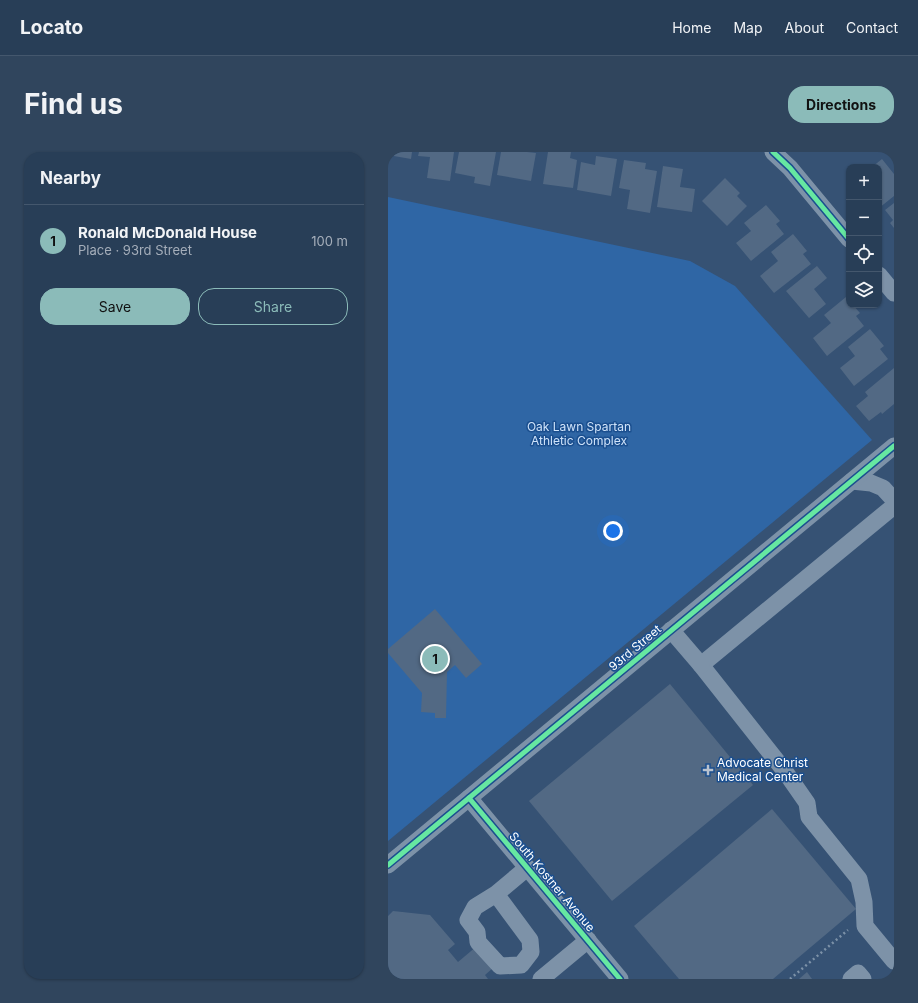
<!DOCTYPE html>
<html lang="en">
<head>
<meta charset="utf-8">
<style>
  :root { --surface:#283e57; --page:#30455d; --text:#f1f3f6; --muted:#a5aeba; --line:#44576d; --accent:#8bbbb9 }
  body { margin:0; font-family:Inter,sans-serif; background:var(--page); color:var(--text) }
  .controls { position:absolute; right:12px; top:12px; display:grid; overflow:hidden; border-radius:8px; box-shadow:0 1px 3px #0004 }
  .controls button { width:36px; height:36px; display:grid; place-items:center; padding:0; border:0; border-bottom:1px solid var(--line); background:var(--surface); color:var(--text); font:20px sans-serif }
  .you { position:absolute; left:225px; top:379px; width:14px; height:14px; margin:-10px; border:3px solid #fff; border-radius:50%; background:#1a73e8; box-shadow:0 0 0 6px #1a73e833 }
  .badge { display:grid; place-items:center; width:26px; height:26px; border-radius:50%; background:var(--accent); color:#111; font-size:13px; font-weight:700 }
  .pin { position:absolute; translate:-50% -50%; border:2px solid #fff; box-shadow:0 1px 4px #0006 }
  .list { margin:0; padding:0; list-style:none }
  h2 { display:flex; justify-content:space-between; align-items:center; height:52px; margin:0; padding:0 16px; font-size:17px }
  h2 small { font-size:13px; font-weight:400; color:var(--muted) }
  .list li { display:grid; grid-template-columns:26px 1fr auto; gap:12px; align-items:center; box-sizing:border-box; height:72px; padding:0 16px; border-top:1px solid var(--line) }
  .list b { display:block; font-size:15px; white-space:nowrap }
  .list p { margin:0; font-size:13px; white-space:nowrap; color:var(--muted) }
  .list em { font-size:13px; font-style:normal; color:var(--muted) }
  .actions { display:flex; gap:8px; padding:12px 16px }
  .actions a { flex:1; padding:9px 0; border:1px solid var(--accent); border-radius:16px; text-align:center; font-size:14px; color:var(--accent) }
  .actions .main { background:var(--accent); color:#111 }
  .icon { flex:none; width:22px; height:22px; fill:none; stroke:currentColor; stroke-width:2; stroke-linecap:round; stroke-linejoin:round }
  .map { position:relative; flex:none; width:506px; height:827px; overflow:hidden; border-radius:16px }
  header { display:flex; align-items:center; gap:24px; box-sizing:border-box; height:56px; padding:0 20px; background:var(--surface); border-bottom:1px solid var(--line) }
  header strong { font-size:19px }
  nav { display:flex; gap:22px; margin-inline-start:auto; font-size:14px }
  .intro { display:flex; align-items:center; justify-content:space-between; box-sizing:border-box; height:96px; padding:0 24px }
  h1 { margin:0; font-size:28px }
  .button { padding:10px 18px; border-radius:16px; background:var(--accent); color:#111; font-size:14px; font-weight:700 }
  main { display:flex; gap:24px; padding:0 24px }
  aside { flex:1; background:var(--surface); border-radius:16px; box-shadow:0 1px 3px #0004 }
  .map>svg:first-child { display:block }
  .green { fill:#2f66a5 }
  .building { fill:#526984 }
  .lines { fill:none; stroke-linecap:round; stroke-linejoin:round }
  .path { stroke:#7d92a8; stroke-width:2.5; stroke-dasharray:2 3; stroke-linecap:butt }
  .minor { stroke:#7d92a8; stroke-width:17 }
  .cycleway-casing { stroke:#1b4f8f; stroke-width:8 }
  .cycleway { stroke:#66e7a1; stroke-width:5 }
  .poi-dot { fill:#b9c2ce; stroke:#1b4f8f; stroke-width:1.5 }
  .labels { text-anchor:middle; stroke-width:3; stroke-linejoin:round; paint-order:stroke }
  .park-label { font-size:12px; fill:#cfe3fa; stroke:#1b4f8f }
  .street-label { font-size:12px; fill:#fff; stroke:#1b4f8f }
  .poi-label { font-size:12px; fill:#fff; stroke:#1b4f8f; text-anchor:start }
</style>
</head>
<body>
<header>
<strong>Locato</strong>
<nav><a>Home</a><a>Map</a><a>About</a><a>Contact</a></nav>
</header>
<div class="intro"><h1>Find us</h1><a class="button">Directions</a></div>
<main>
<aside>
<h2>Nearby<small></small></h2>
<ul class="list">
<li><span class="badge">1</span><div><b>Ronald McDonald House</b><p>Place · 93rd Street</p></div><em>100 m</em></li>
</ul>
<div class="actions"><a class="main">Save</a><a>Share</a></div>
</aside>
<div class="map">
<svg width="506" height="827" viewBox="0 0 506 827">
  <rect width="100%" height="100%" fill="#365274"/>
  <!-- green -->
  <path class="green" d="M0,45L302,109L347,134L484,288L0,689Z"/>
  <!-- building -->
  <g class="building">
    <path d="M0,0H24L23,7L0,3Z"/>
    <path d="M31,0H66L62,29L39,26L42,5L30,4Z"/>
    <path d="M71,0H108L102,34L86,31L87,25L67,21Z"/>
    <path d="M113,0H139L148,1L143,29L109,23Z"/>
    <path d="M160,0H183L182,6L189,8L185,36L155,32Z"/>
    <path d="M208,4L229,7L223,44L189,38L193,10L207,13Z"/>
    <path d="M494,7L506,22V44L491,56V15H484Z"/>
    <path d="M236,8L258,11L257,17L269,19L262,61L239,57L242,38L231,36Z"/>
    <path d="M275,14L295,17L292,35L307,37L304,60L269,55Z"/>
    <path d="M337,26L352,41L349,44L359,54L339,74L314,49Z"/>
    <path d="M506,51V76L502,71L505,68L497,58Z"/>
    <path d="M378,53L392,69L388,72L396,82L363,109L348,91L363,79L356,71Z"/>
    <path d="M405,82L419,99L415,102L423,112L386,141L372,124L390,109L383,100Z"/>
    <path d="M429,114L439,126L426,137L438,152L421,166L398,139Z"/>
    <path d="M458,145L461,148V153H465L472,161L468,164L476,174L439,204L425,186L443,171L436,163Z"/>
    <path d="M482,177L496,194L492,197L500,207L466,234L452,216L467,204L460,195Z"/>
    <path d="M506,216V252L494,262L493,260L481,269L468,254L480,244L477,240Z"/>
    <path d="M47,457L94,512L78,526L67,513L59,520L58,566H47V561L33,560L34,541L0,501V497Z"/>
    <path d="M282,532L365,633L224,749L141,649Z"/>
    <path d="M384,657L468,757L385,827H291L246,774Z"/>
    <path d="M5,759L42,763L67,792L60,798L70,810L89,794L106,815L97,823L100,827H0V764Z"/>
    <path d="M419,820L424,827H411Z"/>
  </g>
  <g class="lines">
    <!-- path -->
    <path class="path" d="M402,827L460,778"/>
    <!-- minor -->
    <g class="minor">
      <path d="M385,0L402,16L461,87"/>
      <path d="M491,123L506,141"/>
      <path d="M464,329L483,331L495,336L506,348"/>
      <path d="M506,354L313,513L396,618L419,651L421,665L471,727L476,750L477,774L506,809"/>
      <path d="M283,478L313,513"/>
      <path d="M81,646L232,827"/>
      <path d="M0,713L506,294"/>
      <path d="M108,742L142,788L143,800L133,813L112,814L90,790L89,780L80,768L87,755L108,742L139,716"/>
      <path d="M153,827L200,788"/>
      <path d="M463,827L470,821L475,827"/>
    </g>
    <!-- cycleway casing -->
    <g class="cycleway-casing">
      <g id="cycleway">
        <path d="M385,0L402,16L461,87"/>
        <path d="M81,646L232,827"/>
        <path d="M0,713L506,294"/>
      </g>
    </g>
    <!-- cycleway -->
    <use href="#cycleway" class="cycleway"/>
  </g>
  <!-- markers -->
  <path class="poi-dot" d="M318 612h4v4h4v4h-4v4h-4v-4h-4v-4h4z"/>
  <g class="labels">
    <!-- park labels -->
    <g class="park-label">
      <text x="191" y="279">Oak Lawn Spartan<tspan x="191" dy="14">Athletic Complex</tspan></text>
    </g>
    <!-- street labels -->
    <g class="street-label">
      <text transform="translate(247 496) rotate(-40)" y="4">93rd Street</text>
      <text transform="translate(164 730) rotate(50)" y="4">South Kostner Avenue</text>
    </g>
    <!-- poi labels -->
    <g class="poi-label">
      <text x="329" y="615">Advocate Christ<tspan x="329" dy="14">Medical Center</tspan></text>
    </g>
  </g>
</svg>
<div class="controls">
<button>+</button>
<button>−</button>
<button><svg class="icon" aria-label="locate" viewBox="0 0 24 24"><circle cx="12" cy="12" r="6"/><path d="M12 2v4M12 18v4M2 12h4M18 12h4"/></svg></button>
<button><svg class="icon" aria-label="layers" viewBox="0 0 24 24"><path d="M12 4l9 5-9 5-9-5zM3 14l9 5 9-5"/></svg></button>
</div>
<div class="you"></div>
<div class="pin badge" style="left:47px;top:507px">1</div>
</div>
</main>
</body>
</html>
